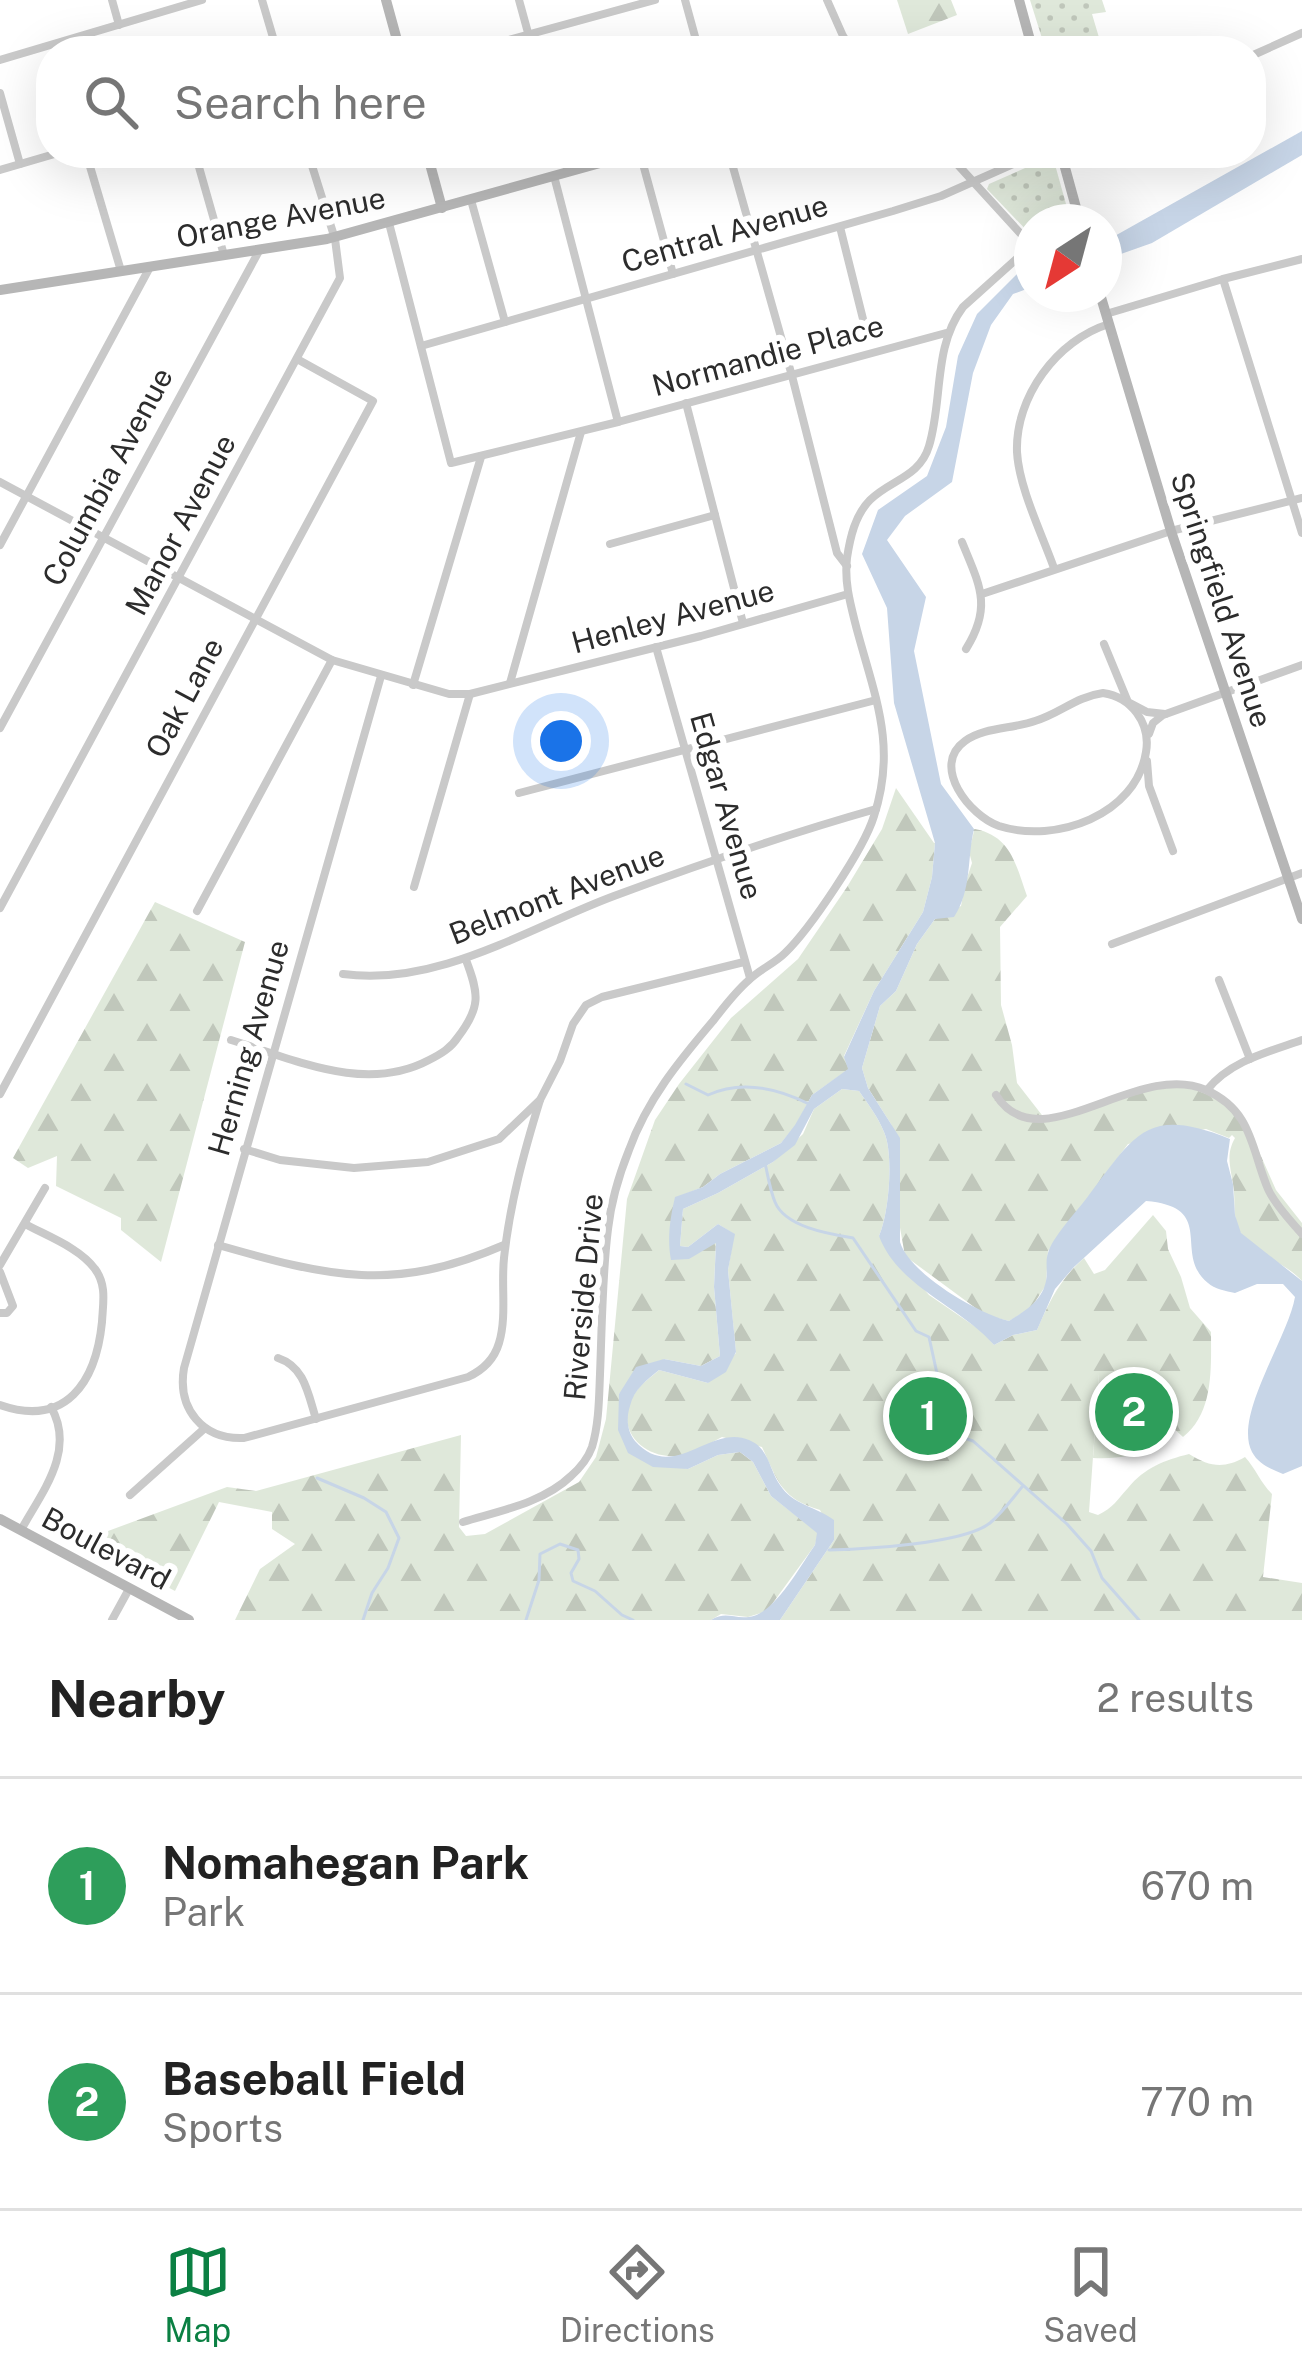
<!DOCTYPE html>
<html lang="en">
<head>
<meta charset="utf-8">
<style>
  :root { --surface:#fff; --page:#f6f6f6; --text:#222; --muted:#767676; --line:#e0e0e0; --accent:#0b8043 }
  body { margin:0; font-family:"Public Sans",sans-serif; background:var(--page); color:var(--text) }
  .compass { position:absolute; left:1014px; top:204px; width:108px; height:108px; border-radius:50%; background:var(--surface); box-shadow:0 12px 48px #0002; rotate:216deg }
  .you { position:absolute; left:561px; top:741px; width:42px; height:42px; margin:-30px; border:9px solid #fff; border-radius:50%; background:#1a73e8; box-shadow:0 0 0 18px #1a73e833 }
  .badge { display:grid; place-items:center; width:78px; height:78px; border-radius:50%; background:var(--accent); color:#fff; font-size:39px; font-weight:700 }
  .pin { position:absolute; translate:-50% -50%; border:6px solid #fff; box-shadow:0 3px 12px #0006 }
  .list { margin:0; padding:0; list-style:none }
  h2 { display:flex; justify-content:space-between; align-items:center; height:156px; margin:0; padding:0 48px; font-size:51px }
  h2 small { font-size:39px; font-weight:400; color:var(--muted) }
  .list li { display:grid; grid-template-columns:78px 1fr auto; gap:36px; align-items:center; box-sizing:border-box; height:216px; padding:0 48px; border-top:3px solid var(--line) }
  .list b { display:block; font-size:45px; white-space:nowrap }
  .list p { margin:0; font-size:39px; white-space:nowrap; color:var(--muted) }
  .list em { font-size:39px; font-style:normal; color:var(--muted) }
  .icon { flex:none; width:66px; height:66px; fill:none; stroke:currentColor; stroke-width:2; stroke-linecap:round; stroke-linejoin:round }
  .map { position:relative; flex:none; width:1302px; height:1620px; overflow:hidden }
  .search { position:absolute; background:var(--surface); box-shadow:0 12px 48px #0002; left:36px; right:36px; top:36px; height:132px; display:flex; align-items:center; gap:30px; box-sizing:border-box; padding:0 42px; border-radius:48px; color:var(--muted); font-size:45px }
  .sheet { height:588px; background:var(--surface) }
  nav { display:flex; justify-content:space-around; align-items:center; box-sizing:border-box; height:168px; border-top:3px solid var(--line); background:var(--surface); font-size:33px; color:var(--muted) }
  nav a { display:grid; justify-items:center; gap:6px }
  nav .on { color:var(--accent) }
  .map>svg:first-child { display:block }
  .green { fill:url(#green-dots) }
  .forest { fill:url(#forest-firs) }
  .pitch { fill:#dfe8da }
  .water { fill:#c7d5e7 }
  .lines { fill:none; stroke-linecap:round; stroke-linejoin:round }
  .stream { stroke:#c7d5e7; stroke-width:3 }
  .street { stroke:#c9c9c9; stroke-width:8 }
  .secondary { stroke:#b6b6b6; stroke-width:10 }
  .labels { text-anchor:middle; stroke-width:12; stroke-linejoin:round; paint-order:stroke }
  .street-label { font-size:30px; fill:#2c2c2c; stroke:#fff }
</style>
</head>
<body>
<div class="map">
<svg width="1302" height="1620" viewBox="0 0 1302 1620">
  <defs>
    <pattern id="green-dots" width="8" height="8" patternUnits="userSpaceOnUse" patternTransform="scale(3)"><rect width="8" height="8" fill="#dfe8da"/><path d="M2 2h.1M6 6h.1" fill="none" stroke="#c0c7bb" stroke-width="1.8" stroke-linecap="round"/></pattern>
    <pattern id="forest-firs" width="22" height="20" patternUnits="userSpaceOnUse" patternTransform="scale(3)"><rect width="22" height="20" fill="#dfe8da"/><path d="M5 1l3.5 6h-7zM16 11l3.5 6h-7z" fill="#c0c7bb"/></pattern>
  </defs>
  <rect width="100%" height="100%" fill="#fff"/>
  <!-- green -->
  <g class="green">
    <path d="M1030,0H1102L1106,12L1092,14L1103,51H1046Z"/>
    <path d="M1048,158L1054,161L1071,222H1032V236L987,189L989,184Z"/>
  </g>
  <!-- forest -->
  <g class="forest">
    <path d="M897,0H951L957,15L908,34Z"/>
    <path d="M896,788L934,843L975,829C1011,836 1016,865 1027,896L1000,927L1001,1005L1012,1045L1017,1083L1045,1119L1131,1091L1181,1084L1221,1100L1249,1129L1276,1190L1302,1223V1281C1285,1262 1253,1254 1240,1232C1232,1218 1236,1200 1233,1184C1230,1165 1226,1154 1235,1138L1232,1135L1229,1138L1206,1129L1128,1144L1048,1251L1046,1285L1031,1308L1009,1321L985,1315L905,1256L899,1222L900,1153L891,1124L868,1088L862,1068L880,1006L896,991L917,944L935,919L961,906L965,884L972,863L969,852L974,831L935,843L932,877L923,912L874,991L844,1056L849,1069L812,1095L796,1125L781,1143L720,1174L703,1187L675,1198L671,1259L716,1241L714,1287L720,1356L701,1366L664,1359L619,1394L629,1453L688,1469L718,1455L740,1452L753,1462L771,1496L818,1533L815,1545L767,1611L748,1617L721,1614L711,1620H235L260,1569L295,1544L272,1529V1512L219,1502L175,1591L81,1541L227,1487L256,1491L461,1435L459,1527L466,1536L485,1534L579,1482L596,1457L606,1419L627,1199L655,1120L679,1084L731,1018L798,959L847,887L882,829Z"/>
    <path d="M155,902L245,942L161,1262L121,1230V1218L56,1186L57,1156L28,1168L13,1158Z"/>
    <path d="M842,1089L859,1091C868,1104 878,1117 884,1132C894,1154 889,1214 879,1236L929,1295L983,1332L994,1345L1013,1335L1037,1330C1049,1302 1060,1279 1084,1258L1094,1274L1105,1270L1153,1215L1166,1231L1168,1249L1181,1277L1190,1308L1211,1332C1211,1368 1214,1413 1183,1437L1169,1424L1173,1401L1099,1374L1089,1512L1098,1515C1113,1508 1117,1500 1128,1488C1144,1468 1165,1460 1189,1454C1210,1467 1224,1469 1245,1457C1256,1469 1260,1482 1272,1494L1263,1577L1302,1583V1620H780L834,1540L820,1510C782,1499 778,1482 762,1447L722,1437C712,1442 700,1451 688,1454C646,1466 607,1427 638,1389C643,1382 653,1376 659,1370L708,1383L736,1353L728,1270L734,1234L718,1224L688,1247L680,1246L683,1209L718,1193L773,1162L803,1134L814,1109Z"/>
  </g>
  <!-- pitch -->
  <path class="pitch" d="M1099,1373L1173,1401C1165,1448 1138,1460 1093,1458Z"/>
  <!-- water -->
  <g class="water">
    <path d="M1302,131V155L1152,243L1104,260V242Z"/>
    <path d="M1032,264V287L1013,294L991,325L973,373L952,482L905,516L887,540L926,597L914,651L941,784L974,829C967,858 972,890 954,917L935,919L917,944L896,991L880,1006L862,1068L868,1088L900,1138V1242C910,1274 977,1313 1009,1321C1025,1311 1042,1301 1046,1281C1048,1272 1045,1261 1048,1253C1052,1238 1076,1212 1086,1199C1135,1135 1145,1105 1230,1139L1227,1161L1233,1184L1235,1215L1241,1233L1302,1281V1466L1283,1474C1272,1469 1259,1465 1252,1452C1233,1416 1288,1338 1295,1297L1283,1284H1257L1235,1293C1226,1291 1214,1289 1208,1283C1172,1254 1218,1207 1146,1201L1074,1267L1055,1289L1037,1330L1013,1335L994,1345C960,1306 898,1287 879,1236C889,1214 894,1154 884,1132C878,1117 868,1104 859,1091L842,1089L814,1109L795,1145L773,1162L718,1193L683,1209L680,1246L688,1247L718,1224L735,1234L728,1270L736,1352L726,1372L708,1383L659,1370C647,1380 634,1389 630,1406C626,1418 627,1431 635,1441C673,1484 711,1423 749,1440C769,1448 769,1469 780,1485C793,1505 815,1506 834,1520V1540L780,1620H711C726,1611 733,1619 749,1617C775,1614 800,1566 815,1545L817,1533L771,1496L753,1462L740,1452L718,1455L688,1469L653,1467L628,1453L618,1430L619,1394L636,1367L664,1359L701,1366L720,1356L714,1287L716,1243L689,1259L671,1260C667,1238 670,1219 675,1197L703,1187L720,1174L781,1143L795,1125L812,1095L848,1069L844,1057L874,991L923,912L932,877L935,843L894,703L887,608L862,554L878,510L927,476L946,427L958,356L977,314L1024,267Z"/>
  </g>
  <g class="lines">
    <!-- stream -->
    <g class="stream">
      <path d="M686,1084L708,1095C741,1080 777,1088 809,1104"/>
      <path d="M765,1163C768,1176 770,1190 775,1202C785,1227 829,1234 853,1238L916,1331L929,1337L943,1401L939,1418L953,1434L973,1441L1067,1524L1091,1551L1102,1578L1139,1620"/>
      <path d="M317,1478L364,1498L386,1512L399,1538L388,1568L372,1593L363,1620"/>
      <path d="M829,1550C865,1549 963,1544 990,1523C1002,1513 1012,1499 1022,1487"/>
      <path d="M526,1620L539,1580L540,1554L560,1544L578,1550L579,1559L571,1573L573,1581L595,1591L622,1615L633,1620"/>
    </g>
    <!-- street -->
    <g class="street">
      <path d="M112,0L119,25"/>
      <path d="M262,0L277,51"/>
      <path d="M519,0L533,51"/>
      <path d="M685,0L699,51"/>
      <path d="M827,0L843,36L853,51"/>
      <path d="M468,51L655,0"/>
      <path d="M1251,56L1302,33"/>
      <path d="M0,60L202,0"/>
      <path d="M0,93L20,164"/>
      <path d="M86,153L121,271"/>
      <path d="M195,153L224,255"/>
      <path d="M563,153L568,172"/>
      <path d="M640,153L673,274"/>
      <path d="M729,153L792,376L837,553L847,566"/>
      <path d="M947,153L1031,245"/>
      <path d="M0,170L58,153"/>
      <path d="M554,176L618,422"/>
      <path d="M471,200L505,322"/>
      <path d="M389,223L451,463L618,422L946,333"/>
      <path d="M840,227L867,335"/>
      <path d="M1223,279L1302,533"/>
      <path d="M1106,314L1223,279L1302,259"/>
      <path d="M421,346L893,211L941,196L1038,153"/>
      <path d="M686,403L743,623"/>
      <path d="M0,482L332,660L449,694H470L701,636L848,594"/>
      <path d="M962,542C979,584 993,606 966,649"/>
      <path d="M610,544L715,515"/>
      <path d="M0,545L150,267"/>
      <path d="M1054,568C1042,534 1019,488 1017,452C1015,397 1057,340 1109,324"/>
      <path d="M982,594L1171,531L1302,498"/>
      <path d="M1104,644L1128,702L1147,712L1165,714"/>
      <path d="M656,647L750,978"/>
      <path d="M381,676L184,1368C177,1409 203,1440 244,1438L468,1377C483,1370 494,1360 499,1343C507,1317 501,1285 504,1258C510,1203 524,1152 540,1100"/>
      <path d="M510,683L581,432"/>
      <path d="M413,685L481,457"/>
      <path d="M1103,693C1131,697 1151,723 1146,752C1136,815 1056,844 999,826C970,816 930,766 965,741C984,727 1013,729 1035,721C1061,713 1075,697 1103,693Z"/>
      <path d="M0,728L259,251"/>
      <path d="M1149,734L1153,723L1163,715L1302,665"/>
      <path d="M1147,761L1149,786L1173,851"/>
      <path d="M519,793L876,700"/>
      <path d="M414,887L470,694"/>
      <path d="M0,908L340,278L335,239L308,153"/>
      <path d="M197,911L332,660"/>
      <path d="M1112,944L1302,873"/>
      <path d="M343,974C438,987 528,928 614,896C700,864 788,834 876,809"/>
      <path d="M1219,980L1250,1059"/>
      <path d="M231,1040C294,1059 365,1094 429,1060C441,1054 451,1048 458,1037C481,1007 479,994 466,960"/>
      <path d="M1207,1090C1230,1061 1268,1052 1302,1040"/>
      <path d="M0,1094L373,401L297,359"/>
      <path d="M996,1095C1039,1164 1137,1059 1206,1090C1253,1111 1251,1149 1268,1189C1275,1205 1291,1221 1302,1234"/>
      <path d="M244,1149L280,1160L354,1168L428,1162L499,1139L540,1100L560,1061L573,1024L586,1005L602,997L744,962"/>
      <path d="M218,1245C330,1277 393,1293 504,1245"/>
      <path d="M0,1265L45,1188"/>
      <path d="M0,1272L13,1306L7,1313H0"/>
      <path d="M278,1358C305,1367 308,1394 316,1419"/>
      <path d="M0,1405C66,1428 96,1382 102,1322C103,1303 107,1285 95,1269C80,1248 47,1236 25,1224"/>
      <path d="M130,1495L205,1428"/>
      <path d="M463,1522C499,1511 543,1503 571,1476C580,1468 588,1458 592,1447C599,1424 599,1398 600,1374C602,1326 602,1277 608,1229C611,1202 619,1175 629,1150C647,1100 679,1061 713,1021C724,1007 735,992 749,980C760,969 774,964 785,953C810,929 864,849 874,816C897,746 875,697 857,630C851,606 844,584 847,558C850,538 855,515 870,500C890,480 920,477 929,446C943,400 933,347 963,307L1032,245"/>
      <path d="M21,1530C42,1492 76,1451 51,1407"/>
      <path d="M112,1620L129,1589"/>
    </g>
    <!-- secondary -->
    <g class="secondary">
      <path d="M386,0L400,51"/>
      <path d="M1019,0L1033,51"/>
      <path d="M997,51L1030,40"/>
      <path d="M427,153L442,208"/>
      <path d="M1061,153L1080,222"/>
      <path d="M0,290L327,239L636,153"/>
      <path d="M1100,294L1171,531L1302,919"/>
      <path d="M0,1519L189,1620"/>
    </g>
  </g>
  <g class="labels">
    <!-- street labels -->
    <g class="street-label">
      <text transform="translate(281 218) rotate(-11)" y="10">Orange Avenue</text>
      <text transform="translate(725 234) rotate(-16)" y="10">Central Avenue</text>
      <text transform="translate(768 356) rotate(-15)" y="10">Normandie Place</text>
      <text transform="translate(108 477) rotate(-62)" y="10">Columbia Avenue</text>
      <text transform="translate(181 525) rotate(-62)" y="10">Manor Avenue</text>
      <text transform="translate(1221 600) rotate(72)" y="10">Springfield Avenue</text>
      <text transform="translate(673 617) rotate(-15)" y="10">Henley Avenue</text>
      <text transform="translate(185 698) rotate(-62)" y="10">Oak Lane</text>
      <text transform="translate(726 806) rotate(74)" y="10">Edgar Avenue</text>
      <text transform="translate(557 895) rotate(-21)" y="10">Belmont Avenue</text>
      <text transform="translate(249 1048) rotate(-74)" y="10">Herning Avenue</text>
      <text transform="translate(584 1297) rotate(-85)" y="10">Riverside Drive</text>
      <text transform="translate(106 1549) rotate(28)" y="10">Boulevard</text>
    </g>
  </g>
</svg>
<svg class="compass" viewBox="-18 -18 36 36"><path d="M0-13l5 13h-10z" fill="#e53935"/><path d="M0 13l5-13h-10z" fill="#767676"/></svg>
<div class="you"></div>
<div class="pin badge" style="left:928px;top:1416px;background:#2e9e5b">1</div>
<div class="pin badge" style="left:1134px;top:1412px;background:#2e9e5b">2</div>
<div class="search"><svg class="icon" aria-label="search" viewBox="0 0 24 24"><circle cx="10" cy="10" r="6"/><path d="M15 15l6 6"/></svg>Search here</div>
</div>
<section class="sheet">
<h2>Nearby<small>2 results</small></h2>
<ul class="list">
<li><span class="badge" style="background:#2e9e5b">1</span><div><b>Nomahegan Park</b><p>Park</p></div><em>670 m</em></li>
<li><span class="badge" style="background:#2e9e5b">2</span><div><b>Baseball Field</b><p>Sports</p></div><em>770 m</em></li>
</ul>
</section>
<nav>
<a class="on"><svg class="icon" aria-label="map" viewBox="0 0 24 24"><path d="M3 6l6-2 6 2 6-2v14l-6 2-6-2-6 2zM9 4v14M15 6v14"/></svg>Map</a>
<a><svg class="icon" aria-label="directions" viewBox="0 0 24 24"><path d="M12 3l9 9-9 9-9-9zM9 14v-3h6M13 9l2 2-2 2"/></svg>Directions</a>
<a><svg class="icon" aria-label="saved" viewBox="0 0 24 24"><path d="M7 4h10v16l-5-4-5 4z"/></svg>Saved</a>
</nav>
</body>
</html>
